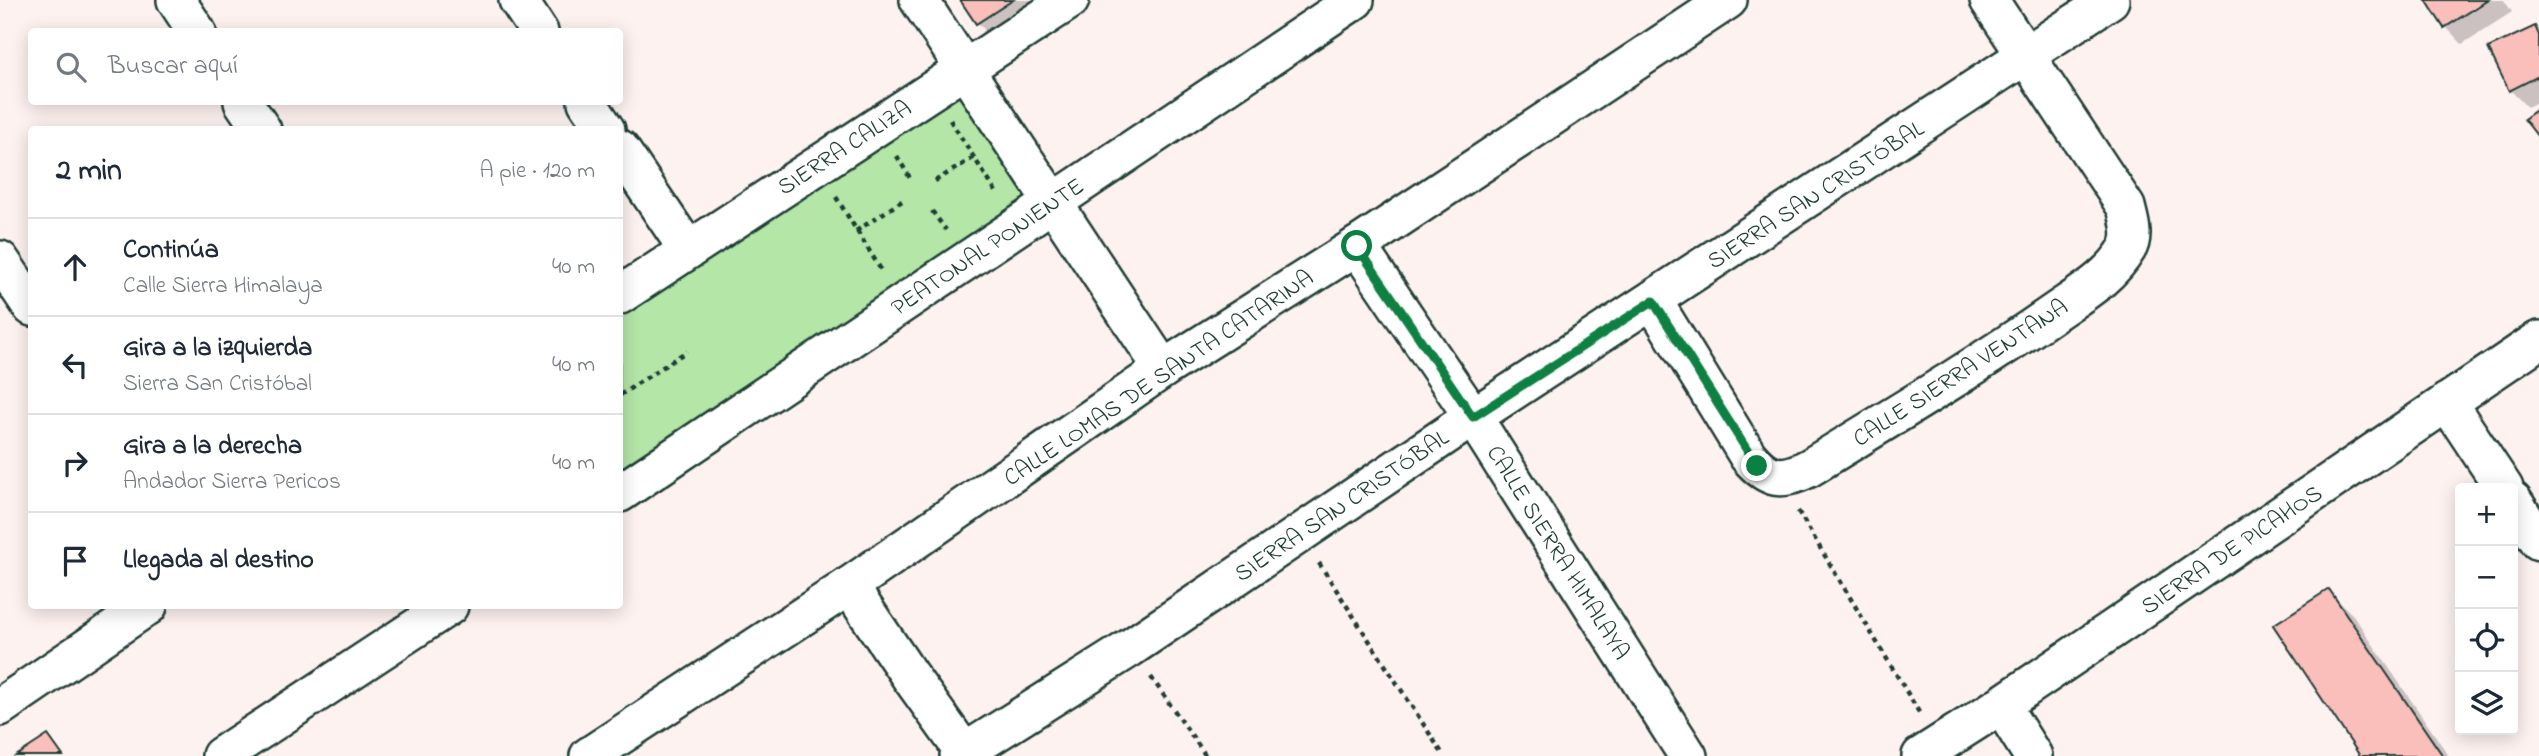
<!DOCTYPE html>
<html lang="es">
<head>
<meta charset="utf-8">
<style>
  :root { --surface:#fff; --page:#f6f6f7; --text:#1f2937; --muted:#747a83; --line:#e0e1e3 }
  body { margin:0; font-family:"Indie Flower",sans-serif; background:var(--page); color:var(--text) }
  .controls { position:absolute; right:21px; bottom:21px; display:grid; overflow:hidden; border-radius:7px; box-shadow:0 4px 18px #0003 }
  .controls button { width:63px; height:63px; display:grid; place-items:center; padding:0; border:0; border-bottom:2px solid var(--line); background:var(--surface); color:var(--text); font:35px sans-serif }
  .stop { position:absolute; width:21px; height:21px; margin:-16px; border:5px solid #0b8043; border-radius:50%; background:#fff }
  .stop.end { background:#0b8043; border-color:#fff; box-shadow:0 2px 7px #0008 }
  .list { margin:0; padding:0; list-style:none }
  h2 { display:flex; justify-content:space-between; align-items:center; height:91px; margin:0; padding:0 28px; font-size:30px }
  h2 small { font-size:23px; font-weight:400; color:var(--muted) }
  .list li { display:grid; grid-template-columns:46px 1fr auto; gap:21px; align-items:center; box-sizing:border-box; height:98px; padding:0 28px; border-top:2px solid var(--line) }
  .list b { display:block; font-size:26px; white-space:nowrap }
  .list p { margin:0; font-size:23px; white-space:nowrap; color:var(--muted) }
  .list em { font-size:23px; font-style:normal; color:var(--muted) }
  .icon { flex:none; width:38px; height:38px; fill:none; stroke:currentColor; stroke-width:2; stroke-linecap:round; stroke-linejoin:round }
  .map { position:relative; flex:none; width:2539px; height:756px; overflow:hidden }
  .search { position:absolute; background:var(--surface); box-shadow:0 4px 18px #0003; left:28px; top:28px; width:595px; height:77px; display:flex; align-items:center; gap:18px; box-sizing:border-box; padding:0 24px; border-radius:7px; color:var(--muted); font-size:26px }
  .panel { position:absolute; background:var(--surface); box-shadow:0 4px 18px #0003; left:28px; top:126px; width:595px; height:483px; border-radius:7px }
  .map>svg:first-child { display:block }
  .green { fill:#b3e6a7; stroke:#69926e; stroke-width:2 }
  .shadow { fill:#0003 }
  .building { fill:#fabebb; stroke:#1f3d34; stroke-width:2 }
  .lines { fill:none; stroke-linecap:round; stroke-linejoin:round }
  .minor-casing { stroke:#1f3d34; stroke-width:42 }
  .path { stroke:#1f3d34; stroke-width:4.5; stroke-dasharray:5 5; stroke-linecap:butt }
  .minor { stroke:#fff; stroke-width:37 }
  .route { stroke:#0b8043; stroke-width:9 }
  .labels { text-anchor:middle; stroke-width:6; stroke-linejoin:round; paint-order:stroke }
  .street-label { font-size:24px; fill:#1f3d34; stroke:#fff }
</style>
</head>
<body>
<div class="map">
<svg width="2539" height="756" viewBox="0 0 2539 756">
  <rect width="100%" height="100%" fill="#fef2f1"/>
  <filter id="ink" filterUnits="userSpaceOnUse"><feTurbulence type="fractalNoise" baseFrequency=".0143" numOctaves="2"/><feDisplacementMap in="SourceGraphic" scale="14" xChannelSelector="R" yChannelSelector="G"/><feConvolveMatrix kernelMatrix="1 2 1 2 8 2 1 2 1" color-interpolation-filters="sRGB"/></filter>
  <g filter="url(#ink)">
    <!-- green -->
    <path class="green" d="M969,57L1062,199L620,491V288Z"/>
    <!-- shadow -->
    <g class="shadow">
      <path d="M962,0H1072L1001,47L978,23Z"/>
      <path d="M2428,0H2504L2512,12L2462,44L2446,27Z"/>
      <path d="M2534,28L2539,33V101L2527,107L2510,90Z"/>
      <path d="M2329,592L2353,615L2449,756H2362Z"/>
    </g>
    <!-- building -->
    <g class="building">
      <path d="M960,0H1013L976,24Z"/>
      <path d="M2426,0H2488L2444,28Z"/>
      <path d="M2535,26L2539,35V76L2509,91L2488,48Z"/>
      <path d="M2539,108V138L2524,119Z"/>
      <path d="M2329,589L2443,756H2360L2273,625Z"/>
      <path d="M48,735L63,756H16Z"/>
    </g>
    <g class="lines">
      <!-- minor casing -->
      <g class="minor-casing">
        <g id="minor">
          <path d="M176,0L197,32"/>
          <path d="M518,0L539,32"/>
          <path d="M919,0L1163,369"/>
          <path d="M243,102L262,130"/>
          <path d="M587,102L606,130"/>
          <path d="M620,149L688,250"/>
          <path d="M1357,246L1473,417L1688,756"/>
          <path d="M0,260L32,307"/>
          <path d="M620,295L1070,0"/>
          <path d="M1653,301L1748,456C1768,480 1782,482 1809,468C1890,418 1973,369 2052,314C2079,295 2110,278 2127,249C2135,236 2129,220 2126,207L1989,0"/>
          <path d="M2447,402L2504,488"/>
          <path d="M620,493L1355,0"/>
          <path d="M2513,501L2539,541"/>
          <path d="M849,586L909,675L967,756"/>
          <path d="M2001,705L2033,756"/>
          <path d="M0,707L148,606"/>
          <path d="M221,756L449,606"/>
          <path d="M589,756L849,586L1163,369L1357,246L1728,0"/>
          <path d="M959,756L1130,648L1473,417L2110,0"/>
          <path d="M1921,756L2001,705L2539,340"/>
        </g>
      </g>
      <!-- path -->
      <g class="path">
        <path d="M950,120L998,195"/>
        <path d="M897,156L910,178"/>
        <path d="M935,181L973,158"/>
        <path d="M836,197L883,273"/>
        <path d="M932,211L946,230"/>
        <path d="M856,231L902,201"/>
        <path d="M620,395L687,351"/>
        <path d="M1798,511L1920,714"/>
        <path d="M1319,563L1444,756"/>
        <path d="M1151,677L1206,756"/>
      </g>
      <!-- minor -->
      <use href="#minor" class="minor"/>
    </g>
  </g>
  <g class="lines" filter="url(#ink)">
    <!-- route -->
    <path class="route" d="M1357,246L1473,417L1653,301L1757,466"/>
  </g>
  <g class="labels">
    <!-- street labels -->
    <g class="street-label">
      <text transform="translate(844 147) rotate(-33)" y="8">SIERRA CALIZA</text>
      <text transform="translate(1815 194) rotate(-33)" y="8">SIERRA SAN CRISTÓBAL</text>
      <text transform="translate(987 246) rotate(-34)" y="8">PEATONAL PONIENTE</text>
      <text transform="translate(1960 372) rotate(-33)" y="8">CALLE SIERRA VENTANA</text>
      <text transform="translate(1158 377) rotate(-34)" y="8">CALLE LOMAS DE SANTA CATARINA</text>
      <text transform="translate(1341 505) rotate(-34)" y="8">SIERRA SAN CRISTÓBAL</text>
      <text transform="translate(2231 549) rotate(-34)" y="8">SIERRA DE PICAHOS</text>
      <text transform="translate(1559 552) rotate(58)" y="8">CALLE SIERRA HIMALAYA</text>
    </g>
  </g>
</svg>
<div class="controls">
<button>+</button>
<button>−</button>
<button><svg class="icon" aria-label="locate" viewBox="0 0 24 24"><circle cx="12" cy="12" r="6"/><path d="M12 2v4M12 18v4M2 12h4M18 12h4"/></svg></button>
<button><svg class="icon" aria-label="layers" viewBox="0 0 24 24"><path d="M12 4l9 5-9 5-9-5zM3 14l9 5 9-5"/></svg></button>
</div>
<div class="stop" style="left:1357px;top:246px"></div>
<div class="stop end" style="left:1757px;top:466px"></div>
<div class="search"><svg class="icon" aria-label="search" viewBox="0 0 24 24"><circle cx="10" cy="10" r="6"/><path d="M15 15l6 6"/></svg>Buscar aquí</div>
<section class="panel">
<h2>2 min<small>A pie · 120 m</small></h2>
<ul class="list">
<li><svg class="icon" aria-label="ahead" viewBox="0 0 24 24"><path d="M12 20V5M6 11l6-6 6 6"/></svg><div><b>Continúa</b><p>Calle Sierra Himalaya</p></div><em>40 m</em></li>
<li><svg class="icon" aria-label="left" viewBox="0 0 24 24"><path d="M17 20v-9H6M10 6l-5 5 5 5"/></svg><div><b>Gira a la izquierda</b><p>Sierra San Cristóbal</p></div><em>40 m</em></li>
<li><svg class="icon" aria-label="right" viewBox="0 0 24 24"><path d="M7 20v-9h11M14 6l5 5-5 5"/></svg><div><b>Gira a la derecha</b><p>Andador Sierra Pericos</p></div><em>40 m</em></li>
<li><svg class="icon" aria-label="arrive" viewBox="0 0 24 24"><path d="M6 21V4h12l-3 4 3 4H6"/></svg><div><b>Llegada al destino</b></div></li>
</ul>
</section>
</div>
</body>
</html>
